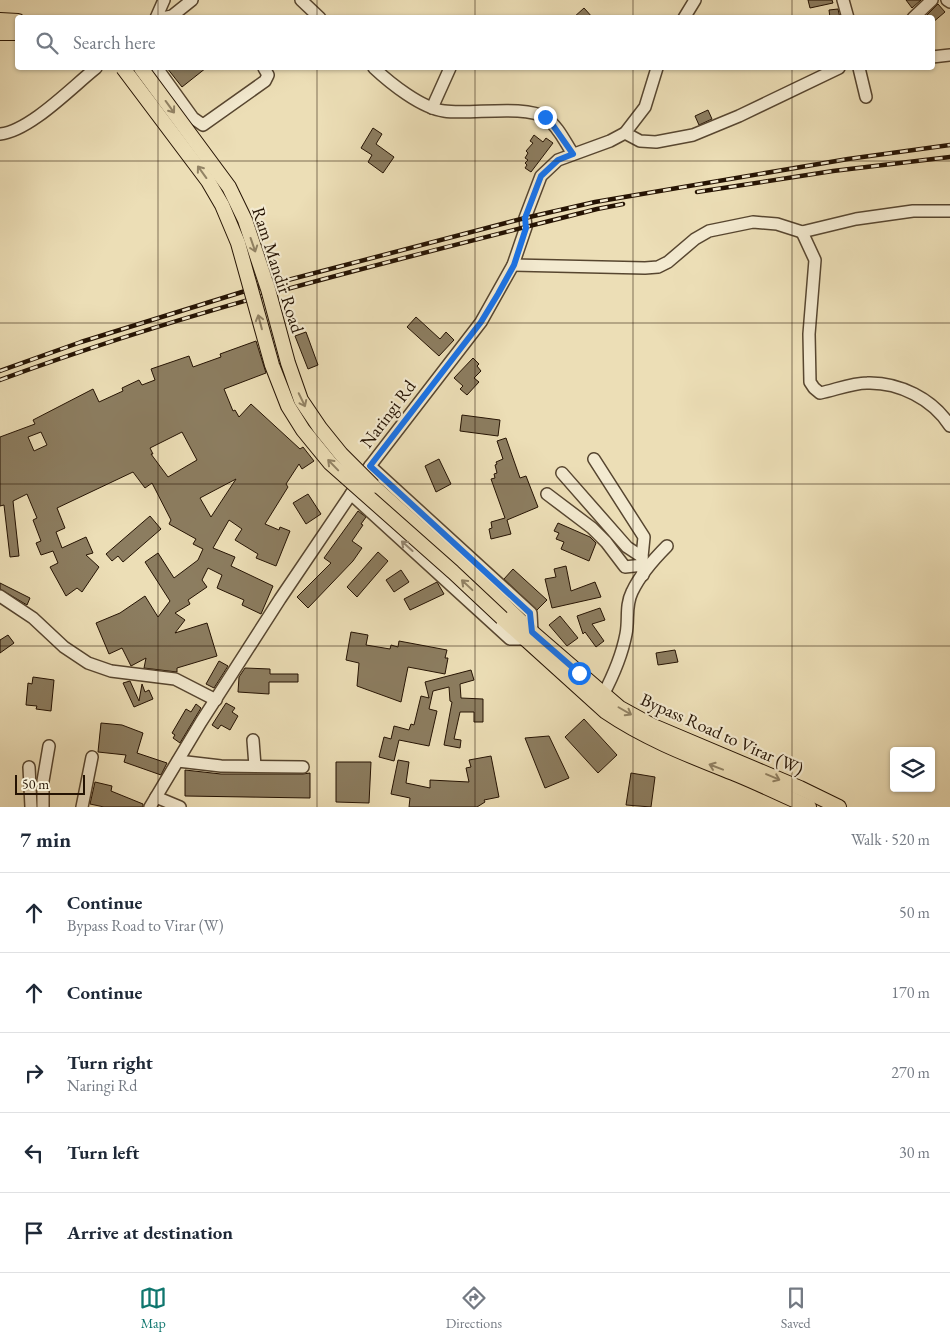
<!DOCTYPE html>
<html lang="en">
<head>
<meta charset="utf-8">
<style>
  :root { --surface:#fff; --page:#f6f6f7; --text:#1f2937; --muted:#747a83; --line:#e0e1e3; --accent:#0f766e }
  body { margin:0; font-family:"EB Garamond",serif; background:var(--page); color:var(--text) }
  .controls { position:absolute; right:15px; bottom:15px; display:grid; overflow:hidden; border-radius:5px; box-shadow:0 1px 4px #0004 }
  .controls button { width:45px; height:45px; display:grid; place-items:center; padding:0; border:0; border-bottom:1px solid var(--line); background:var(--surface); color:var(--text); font:25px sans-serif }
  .scale { position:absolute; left:15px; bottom:12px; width:70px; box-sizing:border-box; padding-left:5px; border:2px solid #251303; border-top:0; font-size:14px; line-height:18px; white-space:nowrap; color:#251303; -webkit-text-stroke:4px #f3ead0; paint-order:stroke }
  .stop { position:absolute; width:15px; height:15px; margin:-11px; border:4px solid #1a73e8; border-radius:50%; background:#fff }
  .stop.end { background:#1a73e8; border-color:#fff; box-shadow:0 1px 5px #0008 }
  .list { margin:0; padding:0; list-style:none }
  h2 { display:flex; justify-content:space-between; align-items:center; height:65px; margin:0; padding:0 20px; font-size:21px }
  h2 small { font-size:16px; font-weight:400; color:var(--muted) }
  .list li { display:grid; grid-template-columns:32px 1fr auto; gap:15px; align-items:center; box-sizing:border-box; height:80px; padding:0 20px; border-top:1px solid var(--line) }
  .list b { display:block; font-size:19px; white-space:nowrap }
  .list p { margin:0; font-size:16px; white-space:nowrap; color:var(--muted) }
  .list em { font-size:16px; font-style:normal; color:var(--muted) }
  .icon { flex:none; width:28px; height:28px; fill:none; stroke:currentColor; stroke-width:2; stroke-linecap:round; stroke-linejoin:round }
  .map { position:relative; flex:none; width:950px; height:807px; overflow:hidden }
  .search { position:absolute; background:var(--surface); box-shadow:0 1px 4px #0004; left:15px; right:15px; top:15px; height:55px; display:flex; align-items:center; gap:12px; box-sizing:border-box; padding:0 18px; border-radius:5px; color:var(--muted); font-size:19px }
  .sheet { height:465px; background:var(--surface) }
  nav { display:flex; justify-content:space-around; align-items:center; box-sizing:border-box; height:70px; border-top:1px solid var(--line); background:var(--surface); font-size:14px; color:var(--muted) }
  nav a { display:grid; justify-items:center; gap:2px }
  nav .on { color:var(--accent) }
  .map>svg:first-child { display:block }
  .building { fill:#8c7d60; stroke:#251303; fill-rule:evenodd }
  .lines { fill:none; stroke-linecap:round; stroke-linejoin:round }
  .minor-casing { stroke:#574630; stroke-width:14 }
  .major-casing { stroke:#251303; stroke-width:16 }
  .minor { stroke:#f3ead0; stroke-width:11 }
  .major { stroke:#ecdeb6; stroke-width:14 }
  .rail-casing { stroke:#251303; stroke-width:4.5 }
  .rail { stroke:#f3ead0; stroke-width:2.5; stroke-dasharray:8; stroke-linecap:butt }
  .major-bridge-casing { stroke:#251303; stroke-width:16; stroke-linecap:butt }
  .major-bridge { stroke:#ecdeb6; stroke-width:14 }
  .oneway { stroke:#928365 }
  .oneway2 { stroke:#968974 }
  .route { stroke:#1a73e8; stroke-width:6 }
  .grid { fill:none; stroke:#251303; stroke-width:1; stroke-opacity:0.55 }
  .labels { text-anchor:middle; stroke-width:4.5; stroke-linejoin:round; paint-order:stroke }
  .street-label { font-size:18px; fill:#251303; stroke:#f3ead0 }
</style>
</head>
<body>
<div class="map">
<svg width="950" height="807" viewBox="0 0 950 807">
  <rect width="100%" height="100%" fill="#ecdeb6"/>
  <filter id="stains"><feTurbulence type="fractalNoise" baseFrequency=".004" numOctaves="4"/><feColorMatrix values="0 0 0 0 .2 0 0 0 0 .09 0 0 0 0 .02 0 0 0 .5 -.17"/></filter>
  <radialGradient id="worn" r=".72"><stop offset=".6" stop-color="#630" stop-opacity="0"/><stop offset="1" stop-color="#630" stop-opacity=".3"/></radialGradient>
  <!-- building -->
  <g class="building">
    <path d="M808,0H832L833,3L810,8Z"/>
    <path d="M906,0H921L912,8Z"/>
    <path d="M938,4L945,12L932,23V18H928L926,16Z"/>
    <path d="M584,8L593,18H573Z"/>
    <path d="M838,9L840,18H830L829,10Z"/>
    <path d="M167,68H206L182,87Z"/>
    <path d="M708,110L712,119L699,125L695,116Z"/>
    <path d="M373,128L382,134L376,144L394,157L383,173L368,162L372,155L361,148Z"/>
    <path d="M534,135L543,142L546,138L553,143L531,172L525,168L527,165L525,163L528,160L525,158L528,153L526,151L533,143L530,141Z"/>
    <path d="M416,317L440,339L446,332L454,340L439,356L407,327Z"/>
    <path d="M306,332L318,365L308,369L295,336Z"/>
    <path d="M256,341L266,373L224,389L233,411L235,410L239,417L251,404L300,449L303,447L314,461L302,469L299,464L286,484L288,487L265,524L279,530L280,527L290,531L276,566L256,558L258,554L235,540L242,529L229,520L213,548L235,557L231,566L273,586L261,614L242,605L244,600L217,588L222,575L208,568L202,580L207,587L188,600L190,604L175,613L185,620L175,633L207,623L217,656L177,668V672L144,668L146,658L131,666L122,648L109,654L96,623L120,613L145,596L158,617L170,601L145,562L158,553L174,578L198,560L203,549L193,544L196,539L169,524L171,520L152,483L145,488L133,472L57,508L65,528L56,532L62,548L86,537L93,553L86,555L99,567L82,592L77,588L66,596L50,567L58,563L53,551L41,555L36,543L41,541L33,520L37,518L27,494L13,501L19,556L10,557L4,505L0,506V437L35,424L33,420L93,389L99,402L123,391L122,388L139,380L142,385L155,380L151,369L189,356L193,367L221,357L220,354ZM41,432L47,445L34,451L28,437ZM182,432L197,460L168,477L151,454H153L150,448ZM236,479L211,517L200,498Z"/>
    <path d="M473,358L479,364L477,366L481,371L474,378L479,382L467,395L460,389L463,386L454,378Z"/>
    <path d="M462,415L500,420L498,436L460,431Z"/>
    <path d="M506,438L520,478L526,476L538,507L507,520L511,534L491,539L489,529L492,528L491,522L505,518L491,479L495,478L494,474L497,473L495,465L497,464L496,462L503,459L497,441Z"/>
    <path d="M439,459L451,484L436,492L425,466Z"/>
    <path d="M308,494L321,514L306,524L293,503Z"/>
    <path d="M358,511L366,517L361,524L363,525L352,541L362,548L353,561L308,608L297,597L331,563L324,558Z"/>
    <path d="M150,516L161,529L123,562L118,556L112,561L106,554Z"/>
    <path d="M558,523L590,537L596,543L589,561L561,549L564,542L556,539L559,533L554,531Z"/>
    <path d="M378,552L388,561L357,597L347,587Z"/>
    <path d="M566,566L571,591L595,582L601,597L552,608L545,579L556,577L554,569Z"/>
    <path d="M513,569L547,600L537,610L504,579Z"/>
    <path d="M401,570L409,582L394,592L386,580Z"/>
    <path d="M437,582L444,594L410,610L404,599Z"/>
    <path d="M0,583L30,598L27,605L0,589Z"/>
    <path d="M600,608L605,620L592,624L604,641L596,647L585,632L583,634L577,616Z"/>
    <path d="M560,616L578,638L567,646L549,625Z"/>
    <path d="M351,632L368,635L366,645L390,649L391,645L398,647L399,641L447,650L445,658H448L445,674L408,667L401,702L357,686L359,663L346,660Z"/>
    <path d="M8,635L14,643L0,653V640Z"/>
    <path d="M675,650L678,662L658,665L656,653Z"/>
    <path d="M219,661L228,666L214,688L206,684Z"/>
    <path d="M245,668L270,669V674H298V682H269V694L238,692L239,677Z"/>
    <path d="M471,670L474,680L460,684L461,698L483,699V722H474V712H460L454,739L461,740L460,748L444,745L452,702L450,701L449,687L433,691L429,709L437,711L429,746L399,740L394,761L379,757L384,737L391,739L394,726L409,730L411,724L414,725L421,696L429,698L425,682Z"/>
    <path d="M33,677L54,680L51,711L36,709L37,706L26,705L28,683L32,684Z"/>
    <path d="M130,681L139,701L142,684L145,692L149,690L153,699L134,707L123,683Z"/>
    <path d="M226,703L235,708L232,712L238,716L230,730L221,725L218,729L212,725Z"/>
    <path d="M196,704L201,708L180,743L173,738L175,735L172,733L186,709L191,712Z"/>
    <path d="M584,719L617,755L598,773L565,737Z"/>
    <path d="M101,723L122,725L143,733L137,753L167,763L161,775L124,762L126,755L98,752Z"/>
    <path d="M549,736L569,778L545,788L525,738Z"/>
    <path d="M491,756L499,797L484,800L485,802L477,807H409L410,798L391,794L398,760L409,762L406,783L430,788V780L469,782L466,768L471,767L469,760Z"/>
    <path d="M336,762H371L369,803L336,802Z"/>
    <path d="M185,770L221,774H303L310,773V798L185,796Z"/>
    <path d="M631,773L655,777L651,807L626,805Z"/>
    <path d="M95,782L112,786L111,791L143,804V807H104L90,804Z"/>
  </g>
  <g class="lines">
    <!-- minor casing -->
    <g class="minor-casing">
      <g id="minor">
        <path d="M301,0L320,18"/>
        <path d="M843,0L848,18"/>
        <path d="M947,0L950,2"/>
        <path d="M156,18L164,0"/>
        <path d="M162,18L172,16L192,0"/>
        <path d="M684,18L695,0"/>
        <path d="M913,18L932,0"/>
        <path d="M932,57L950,55"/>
        <path d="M157,68L193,118L203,125L265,81L268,75L264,68"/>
        <path d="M374,68C390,83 421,108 444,111C470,115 525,104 546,118C558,126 565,142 573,154"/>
        <path d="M859,68L866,97"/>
        <path d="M432,108L450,68"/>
        <path d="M625,133L640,141L656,142L693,135L739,116L839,68"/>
        <path d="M0,134C30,131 72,87 96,68"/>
        <path d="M802,232L815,260L809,334L810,382L814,388L820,393C835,390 852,383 867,383C899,382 933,399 950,426"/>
        <path d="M513,265L645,268L658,267L668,262L695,239L709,231L753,222L777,224L802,232L856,219L913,211H950"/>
        <path d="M594,459L644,537L642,557L643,575"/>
        <path d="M370,466L531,613L532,632"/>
        <path d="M562,473L627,547L642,557"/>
        <path d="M351,494L510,639H525"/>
        <path d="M547,494L592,528L606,542L625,567L643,565"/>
        <path d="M0,596L33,618L64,647L88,663L111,671L175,679L216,700"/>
        <path d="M603,695C613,676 622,655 626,634C629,619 625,606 632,592C640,575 654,559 667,546"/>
        <path d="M253,740L255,766"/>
        <path d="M178,761L221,766L303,767"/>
        <path d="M29,767L31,807"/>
        <path d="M156,797L180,807"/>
        <path d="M43,807V781L49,746"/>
        <path d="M82,807L92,757"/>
        <path d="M150,807L201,722L280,599L351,494L370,466L481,322L513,265L526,227L525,218L541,176L558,160L610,141L625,133L645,107L657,68"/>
      </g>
    </g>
    <!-- major casing -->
    <g class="major-casing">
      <g id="major">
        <path d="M0,20L18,21"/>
        <path d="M0,33H18"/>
        <path d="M373,486L479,581L532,632L620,708L651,725L800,788L839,807"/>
        <path d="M502,618L606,712C647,740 693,757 738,775C762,785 785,796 809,807"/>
      </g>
    </g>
    <!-- minor -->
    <use href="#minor" class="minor"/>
    <!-- major -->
    <use href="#major" class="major"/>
    <!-- rail casing -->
    <g class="rail-casing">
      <g id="rail">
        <path d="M697,192L833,171L950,157"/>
        <path d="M0,371L81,342L242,292L525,218L595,202L848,159L950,145"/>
        <path d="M0,380C194,308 396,260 597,209L623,204"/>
      </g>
    </g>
    <!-- rail -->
    <use href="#rail" class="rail"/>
    <!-- major-bridge casing -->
    <g class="major-bridge-casing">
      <g id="major-bridge">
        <path d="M123,68L208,181L222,205L238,243L272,365L288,406L303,430L330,463L453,572L502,618"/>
        <path d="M141,68L229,187L245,220L268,289L288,363L301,400L320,428L341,454L373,486"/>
      </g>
    </g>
    <!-- major-bridge -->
    <use href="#major-bridge" class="major-bridge"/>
  </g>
  <!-- one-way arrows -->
  <defs><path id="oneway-shaft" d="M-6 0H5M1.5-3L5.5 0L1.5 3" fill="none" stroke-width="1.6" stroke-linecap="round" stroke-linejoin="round" transform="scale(1.25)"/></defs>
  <g class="oneway">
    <use href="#oneway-shaft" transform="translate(170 107) rotate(54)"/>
    <use href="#oneway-shaft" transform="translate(202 172) rotate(-126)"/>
    <use href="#oneway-shaft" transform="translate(253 245) rotate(71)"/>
    <use href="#oneway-shaft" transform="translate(260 322) rotate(-105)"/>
    <use href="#oneway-shaft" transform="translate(302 400) rotate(64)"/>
    <use href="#oneway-shaft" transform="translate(333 465) rotate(-134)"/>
    <use href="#oneway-shaft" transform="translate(467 585) rotate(-137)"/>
    <use href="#oneway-shaft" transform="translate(625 711) rotate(30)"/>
    <use href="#oneway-shaft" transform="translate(716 767) rotate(-159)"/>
    <use href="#oneway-shaft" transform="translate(773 777) rotate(23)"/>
  </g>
  <use class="oneway2" href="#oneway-shaft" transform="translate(407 546) rotate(-138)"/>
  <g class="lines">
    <!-- route -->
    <path class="route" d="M545,117L552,124L573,154L558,160L541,176L525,218L526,228L514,265L498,294L481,322L370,466L530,613L532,632L579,673"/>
  </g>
  <!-- grid -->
  <path class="grid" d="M158,0V18M317,0V18M475,0V18M633,0V18M792,0V18M158,68V807M317,68V807M475,68V807M633,68V807M792,68V807M0,161H950M0,323H950M0,484H950M0,646H950"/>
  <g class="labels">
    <!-- street labels -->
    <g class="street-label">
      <text transform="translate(278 270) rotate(72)" y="6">Ram Mandir Road</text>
      <text transform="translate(388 414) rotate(-53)" y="6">Naringi Rd</text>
      <text transform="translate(722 734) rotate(24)" y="6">Bypass Road to Virar (W)</text>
    </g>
  </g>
  <rect width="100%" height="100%" filter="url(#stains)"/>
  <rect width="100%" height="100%" fill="url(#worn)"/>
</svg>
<div class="controls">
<button><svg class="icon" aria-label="layers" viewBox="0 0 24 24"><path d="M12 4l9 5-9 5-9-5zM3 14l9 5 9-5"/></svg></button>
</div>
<div class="scale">50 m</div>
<div class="stop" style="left:579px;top:673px"></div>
<div class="stop end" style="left:545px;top:117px"></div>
<div class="search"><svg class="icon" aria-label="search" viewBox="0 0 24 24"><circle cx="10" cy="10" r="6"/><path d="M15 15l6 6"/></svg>Search here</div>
</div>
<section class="sheet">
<h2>7 min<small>Walk · 520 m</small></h2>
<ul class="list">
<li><svg class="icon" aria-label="ahead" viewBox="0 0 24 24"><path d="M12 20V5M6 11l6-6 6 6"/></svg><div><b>Continue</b><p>Bypass Road to Virar (W)</p></div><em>50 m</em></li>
<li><svg class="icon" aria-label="ahead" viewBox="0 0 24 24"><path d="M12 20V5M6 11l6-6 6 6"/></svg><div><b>Continue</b></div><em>170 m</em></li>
<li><svg class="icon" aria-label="right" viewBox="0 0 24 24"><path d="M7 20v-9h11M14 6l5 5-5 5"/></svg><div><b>Turn right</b><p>Naringi Rd</p></div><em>270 m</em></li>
<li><svg class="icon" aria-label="left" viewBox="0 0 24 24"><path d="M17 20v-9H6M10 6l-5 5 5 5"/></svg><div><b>Turn left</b></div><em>30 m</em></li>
<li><svg class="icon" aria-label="arrive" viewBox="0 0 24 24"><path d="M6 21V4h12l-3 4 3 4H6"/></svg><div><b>Arrive at destination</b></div></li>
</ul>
</section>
<nav>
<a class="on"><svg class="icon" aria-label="map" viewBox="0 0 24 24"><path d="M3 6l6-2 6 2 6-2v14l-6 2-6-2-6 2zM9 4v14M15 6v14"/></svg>Map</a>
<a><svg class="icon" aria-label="directions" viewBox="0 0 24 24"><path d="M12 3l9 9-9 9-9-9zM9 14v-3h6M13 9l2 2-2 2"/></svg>Directions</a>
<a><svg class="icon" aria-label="saved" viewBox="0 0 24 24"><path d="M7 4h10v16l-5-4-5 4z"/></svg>Saved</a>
</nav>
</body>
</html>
